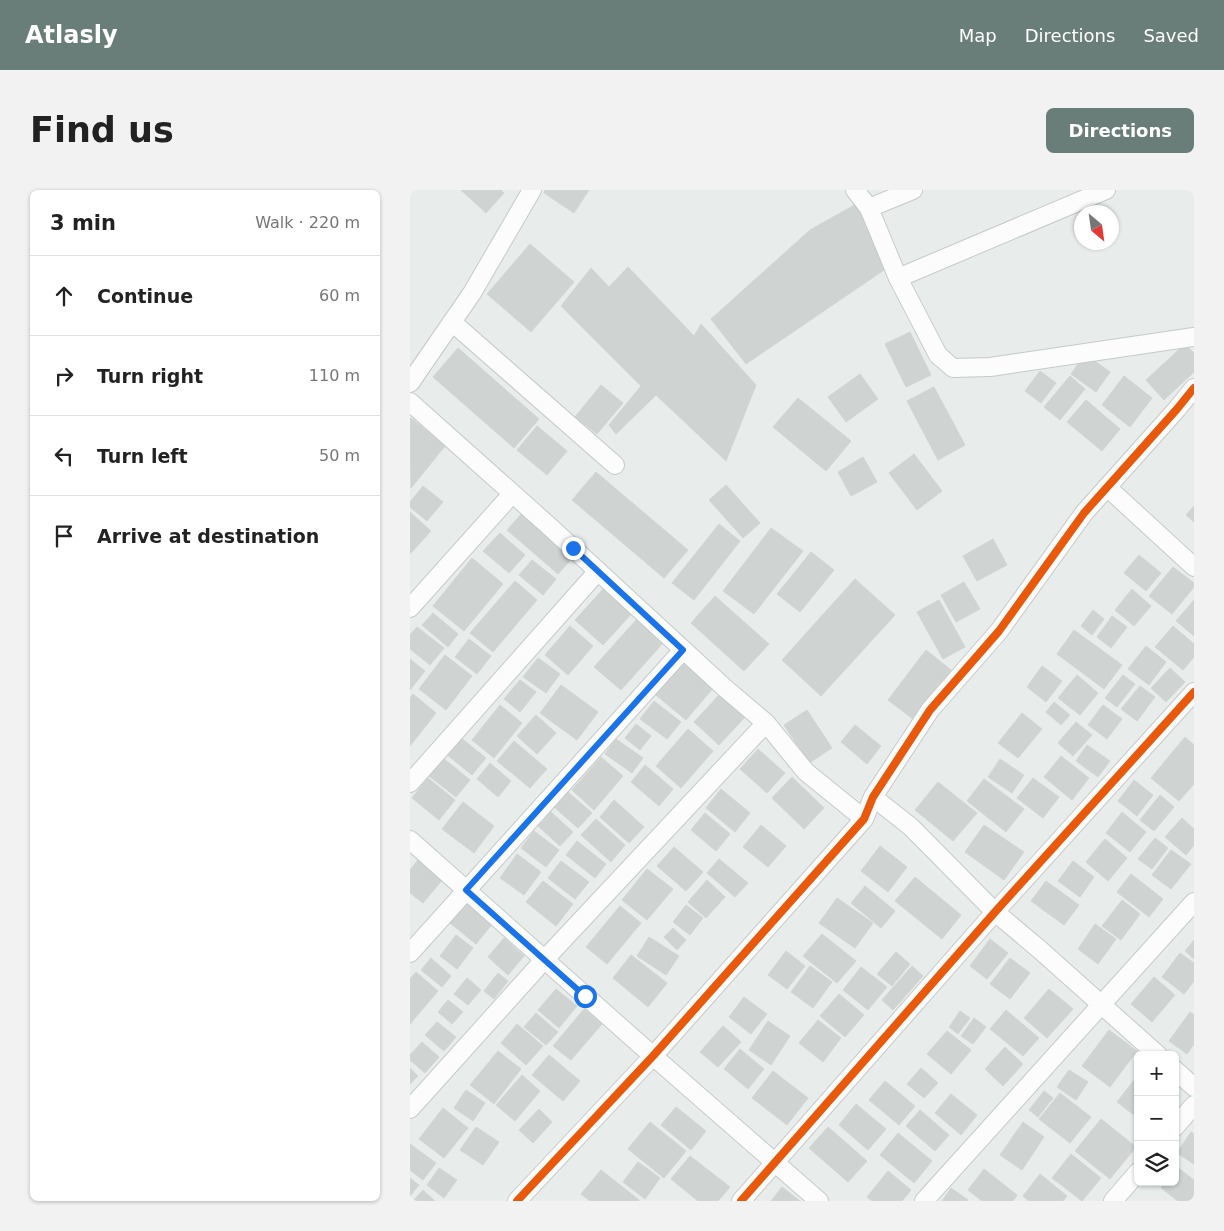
<!DOCTYPE html>
<html lang="en">
<head>
<meta charset="utf-8">
<style>
  :root { --surface:#fff; --page:#f2f2f2; --text:#222; --muted:#767676; --line:#e0e0e0; --accent:#697e78 }
  body { margin:0; font-family:"DejaVu Sans",sans-serif; background:var(--page); color:var(--text) }
  .controls { position:absolute; right:15px; bottom:15px; display:grid; overflow:hidden; border-radius:8px; box-shadow:0 1px 4px #0004 }
  .controls button { width:45px; height:45px; display:grid; place-items:center; padding:0; border:0; border-bottom:1px solid var(--line); background:var(--surface); color:var(--text); font:25px sans-serif }
  .compass { position:absolute; left:664px; top:15px; width:45px; height:45px; border-radius:50%; background:var(--surface); box-shadow:0 1px 4px #0004; rotate:151deg }
  .stop { position:absolute; width:15px; height:15px; margin:-11px; border:4px solid #1a73e8; border-radius:50%; background:#fff }
  .stop.end { background:#1a73e8; border-color:#fff; box-shadow:0 1px 5px #0008 }
  .list { margin:0; padding:0; list-style:none }
  h2 { display:flex; justify-content:space-between; align-items:center; height:65px; margin:0; padding:0 20px; font-size:21px }
  h2 small { font-size:16px; font-weight:400; color:var(--muted) }
  .list li { display:grid; grid-template-columns:32px 1fr auto; gap:15px; align-items:center; box-sizing:border-box; height:80px; padding:0 20px; border-top:1px solid var(--line) }
  .list b { display:block; font-size:19px; white-space:nowrap }
  .list em { font-size:16px; font-style:normal; color:var(--muted) }
  .icon { flex:none; width:28px; height:28px; fill:none; stroke:currentColor; stroke-width:2; stroke-linecap:round; stroke-linejoin:round }
  .map { position:relative; flex:none; width:784px; height:1011px; overflow:hidden; border-radius:8px }
  header { display:flex; align-items:center; gap:30px; box-sizing:border-box; height:70px; padding:0 25px; background:var(--accent); color:#fff }
  header strong { font-size:24px }
  nav { display:flex; gap:28px; margin-inline-start:auto; font-size:18px }
  .intro { display:flex; align-items:center; justify-content:space-between; box-sizing:border-box; height:120px; padding:0 30px }
  h1 { margin:0; font-size:35px }
  .button { padding:12px 22px; border-radius:8px; background:var(--accent); color:#fff; font-size:18px; font-weight:700 }
  main { display:flex; gap:30px; padding:0 30px }
  aside { flex:1; background:var(--surface); border-radius:8px; box-shadow:0 1px 4px #0004 }
  .map>svg:first-child { display:block }
  .building { fill:#cfd4d2; stroke:#d1d6d4 }
  .lines { fill:none; stroke-linecap:round; stroke-linejoin:round }
  .minor-casing { stroke:#c5cac8; stroke-width:20 }
  .minor { stroke:#fcfcfc; stroke-width:18 }
  .cycleway-casing { stroke:#f7fbf9; stroke-width:11 }
  .cycleway { stroke:#e8590c; stroke-width:8 }
  .route { stroke:#1a73e8; stroke-width:6 }
</style>
</head>
<body>
<header>
<strong>Atlasly</strong>
<nav><a>Map</a><a>Directions</a><a>Saved</a></nav>
</header>
<div class="intro"><h1>Find us</h1><a class="button">Directions</a></div>
<main>
<aside>
<h2>3 min<small>Walk · 220 m</small></h2>
<ul class="list">
<li><svg class="icon" aria-label="ahead" viewBox="0 0 24 24"><path d="M12 20V5M6 11l6-6 6 6"/></svg><div><b>Continue</b></div><em>60 m</em></li>
<li><svg class="icon" aria-label="right" viewBox="0 0 24 24"><path d="M7 20v-9h11M14 6l5 5-5 5"/></svg><div><b>Turn right</b></div><em>110 m</em></li>
<li><svg class="icon" aria-label="left" viewBox="0 0 24 24"><path d="M17 20v-9H6M10 6l-5 5 5 5"/></svg><div><b>Turn left</b></div><em>50 m</em></li>
<li><svg class="icon" aria-label="arrive" viewBox="0 0 24 24"><path d="M6 21V4h12l-3 4 3 4H6"/></svg><div><b>Arrive at destination</b></div></li>
</ul>
</aside>
<div class="map">
<svg width="784" height="1011" viewBox="0 0 784 1011">
  <rect width="100%" height="100%" fill="#e8edeb"/>
  <!-- building -->
  <g class="building">
    <path d="M51,0H91L94,3L76,23Z"/>
    <path d="M135,0H179L164,23L134,3Z"/>
    <path d="M448,13L477,78L336,174L301,129L400,40Z"/>
    <path d="M120,54L164,92L121,142L77,104Z"/>
    <path d="M218,77L284,146L291,134L346,195L316,271L246,205L206,244L199,235L231,196L151,116L181,78L199,97Z"/>
    <path d="M500,142L521,185L496,197L475,154Z"/>
    <path d="M775,154L784,163V182L754,210L736,190Z"/>
    <path d="M48,158L129,229L104,258L23,187Z"/>
    <path d="M675,164L700,182L686,202L661,184Z"/>
    <path d="M630,181L646,193L631,213L615,201Z"/>
    <path d="M450,184L468,209L436,232L418,207Z"/>
    <path d="M660,186L675,199L650,230L634,217Z"/>
    <path d="M714,186L742,208L720,237L692,215Z"/>
    <path d="M191,195L213,213L187,244L165,227Z"/>
    <path d="M524,197L555,255L528,270L497,211Z"/>
    <path d="M388,208L441,251L416,281L363,237Z"/>
    <path d="M676,210L710,239L692,261L657,232Z"/>
    <path d="M1,228L35,256L1,298L0,229Z"/>
    <path d="M127,236L157,261L137,285L107,260Z"/>
    <path d="M504,264L532,301L507,320L479,283Z"/>
    <path d="M453,267L467,292L441,306L428,282Z"/>
    <path d="M186,282L278,360L254,388L162,310Z"/>
    <path d="M316,295L350,333L333,348L299,310Z"/>
    <path d="M13,296L33,312L17,331L0,317V312Z"/>
    <path d="M784,316V332L776,325Z"/>
    <path d="M0,322L21,341L0,364Z"/>
    <path d="M113,322L164,366L148,384L97,340Z"/>
    <path d="M309,334L330,351L284,410L262,393Z"/>
    <path d="M361,338L393,361L344,424L313,401Z"/>
    <path d="M90,343L115,365L99,383L73,361Z"/>
    <path d="M583,349L597,375L567,391L553,366Z"/>
    <path d="M401,362L424,380L390,422L367,404Z"/>
    <path d="M729,365L751,383L736,401L714,383Z"/>
    <path d="M62,368L93,394L54,441L23,416Z"/>
    <path d="M122,370L146,389L133,405L109,385Z"/>
    <path d="M763,377L784,393V397L762,424L739,406Z"/>
    <path d="M445,389L485,425L411,506L372,470Z"/>
    <path d="M105,391L127,410L83,462L60,443Z"/>
    <path d="M554,392L570,419L546,432L531,405Z"/>
    <path d="M196,396L224,421L193,455L165,430Z"/>
    <path d="M722,399L741,416L724,436L705,420Z"/>
    <path d="M305,406L359,454L334,481L281,433Z"/>
    <path d="M529,410L555,457L533,469L507,422Z"/>
    <path d="M784,410V446L766,431Z"/>
    <path d="M683,420L694,429L682,445L671,436Z"/>
    <path d="M23,423L48,444L38,457L12,435Z"/>
    <path d="M702,426L717,437L701,458L687,447Z"/>
    <path d="M227,429L253,453L211,500L184,477Z"/>
    <path d="M160,436L183,456L158,485L135,465Z"/>
    <path d="M763,436L784,454V467L773,480L745,457Z"/>
    <path d="M7,437L34,458L20,475L0,459V445Z"/>
    <path d="M664,440L712,475L694,499L647,464Z"/>
    <path d="M59,449L81,466L67,484L45,467Z"/>
    <path d="M736,456L756,472L739,495L718,479Z"/>
    <path d="M516,460L541,480L503,529L478,510Z"/>
    <path d="M35,465L62,486L36,520L9,499Z"/>
    <path d="M128,468L150,484L136,503L113,487Z"/>
    <path d="M0,469L15,481L0,500Z"/>
    <path d="M274,472L304,497L276,530L246,505Z"/>
    <path d="M632,476L652,491L636,512L617,497Z"/>
    <path d="M760,478L775,492L756,512L741,498Z"/>
    <path d="M667,485L688,503L670,525L648,508Z"/>
    <path d="M713,485L725,494L707,517L695,508Z"/>
    <path d="M110,490L126,502L110,522L94,509Z"/>
    <path d="M151,495L188,522L167,550L130,523Z"/>
    <path d="M730,496L745,507L727,531L711,519Z"/>
    <path d="M3,504L26,523L0,556V508Z"/>
    <path d="M310,504L335,527L309,555L284,532Z"/>
    <path d="M244,511L271,532L257,549L230,529Z"/>
    <path d="M644,512L660,525L651,535L636,522Z"/>
    <path d="M90,515L112,533L84,568L62,550Z"/>
    <path d="M693,515L712,529L697,549L678,535Z"/>
    <path d="M397,520L422,558L399,573L374,535Z"/>
    <path d="M612,523L632,539L608,568L588,553Z"/>
    <path d="M126,525L146,543L127,564L107,546Z"/>
    <path d="M666,532L682,545L663,566L648,553Z"/>
    <path d="M226,534L241,546L230,560L215,548Z"/>
    <path d="M445,535L471,556L457,574L431,552Z"/>
    <path d="M278,539L303,561L271,598L246,576Z"/>
    <path d="M50,547L76,568L62,585L36,564Z"/>
    <path d="M775,547L784,555V594L769,611L741,588Z"/>
    <path d="M206,549L233,568L222,583L195,564Z"/>
    <path d="M104,551L137,579L120,598L87,571Z"/>
    <path d="M677,555L700,571L688,587L666,571Z"/>
    <path d="M348,559L375,583L357,603L330,579Z"/>
    <path d="M651,566L679,588L662,610L634,587Z"/>
    <path d="M191,567L213,586L184,620L162,600Z"/>
    <path d="M33,568L60,590L46,607L19,586Z"/>
    <path d="M590,569L614,585L602,603L578,587Z"/>
    <path d="M80,573L101,591L88,607L67,589Z"/>
    <path d="M235,575L263,599L249,616L221,592Z"/>
    <path d="M382,587L414,618L394,639L362,608Z"/>
    <path d="M18,588L45,610L29,630L2,608Z"/>
    <path d="M623,588L649,607L633,628L607,608Z"/>
    <path d="M574,589L614,619L596,642L557,611Z"/>
    <path d="M724,590L743,605L727,626L708,611Z"/>
    <path d="M528,592L567,623L543,651L505,620Z"/>
    <path d="M311,599L340,623L325,642L296,618Z"/>
    <path d="M158,602L182,623L168,638L144,617Z"/>
    <path d="M750,605L764,617L744,641L730,630Z"/>
    <path d="M204,610L234,637L219,653L190,627Z"/>
    <path d="M53,612L84,636L64,663L32,639Z"/>
    <path d="M141,622L163,642L150,656L128,636Z"/>
    <path d="M712,622L736,642L720,662L696,643Z"/>
    <path d="M295,623L320,644L306,661L281,640Z"/>
    <path d="M772,628L784,639V655L776,665L755,647Z"/>
    <path d="M186,629L215,655L201,672L171,645Z"/>
    <path d="M351,635L376,656L358,677L333,657Z"/>
    <path d="M574,635L614,662L594,690L555,662Z"/>
    <path d="M124,641L149,660L136,677L111,658Z"/>
    <path d="M745,648L758,658L742,679L728,669Z"/>
    <path d="M695,649L717,668L698,691L676,672Z"/>
    <path d="M167,651L196,674L185,688L156,665Z"/>
    <path d="M470,656L497,677L478,702L451,681Z"/>
    <path d="M264,657L293,682L276,701L247,676Z"/>
    <path d="M761,660L781,674L761,699L742,685Z"/>
    <path d="M107,664L131,682L114,705L90,688Z"/>
    <path d="M309,669L338,693L325,707L297,683Z"/>
    <path d="M8,670L33,689L13,713L0,703V680Z"/>
    <path d="M151,671L179,692L165,709L138,688Z"/>
    <path d="M663,671L684,687L670,707L648,691Z"/>
    <path d="M237,679L263,699L237,730L212,710Z"/>
    <path d="M721,684L753,709L739,727L707,702Z"/>
    <path d="M505,687L551,725L532,749L485,711Z"/>
    <path d="M297,690L315,707L296,728L278,712Z"/>
    <path d="M133,691L163,714L146,736L116,712Z"/>
    <path d="M636,691L669,715L654,735L621,711Z"/>
    <path d="M455,696L485,721L471,738L441,713Z"/>
    <path d="M427,708L463,733L445,758L409,733Z"/>
    <path d="M712,710L730,724L711,750L692,736Z"/>
    <path d="M58,712L83,733L66,754L40,733Z"/>
    <path d="M276,715L293,728L280,745L263,732Z"/>
    <path d="M210,716L231,733L197,774L176,757Z"/>
    <path d="M685,734L706,749L688,774L668,759Z"/>
    <path d="M263,738L276,750L267,760L254,747Z"/>
    <path d="M412,744L446,771L427,793L393,766Z"/>
    <path d="M46,745L63,758L47,779L30,766Z"/>
    <path d="M239,747L269,766L256,785L227,766Z"/>
    <path d="M94,748L114,766L98,785L78,767Z"/>
    <path d="M580,749L598,763L577,789L560,776Z"/>
    <path d="M784,750V769L775,761Z"/>
    <path d="M376,761L395,776L377,799L358,785Z"/>
    <path d="M486,762L500,774L482,796L467,784Z"/>
    <path d="M770,763L784,773V791L774,804L752,787Z"/>
    <path d="M221,765L257,793L238,817L203,788Z"/>
    <path d="M21,768L41,786L32,797L11,780Z"/>
    <path d="M600,768L620,783L600,809L580,794Z"/>
    <path d="M400,776L422,792L403,818L381,802Z"/>
    <path d="M502,776L513,786L483,820L472,810Z"/>
    <path d="M451,777L477,797L458,820L433,800Z"/>
    <path d="M6,782L28,801L0,834V789Z"/>
    <path d="M88,783L98,791L84,809L74,801Z"/>
    <path d="M744,787L765,805L742,832L721,814Z"/>
    <path d="M57,788L71,800L58,815L44,804Z"/>
    <path d="M146,799L167,816L149,838L128,820Z"/>
    <path d="M639,799L663,819L637,848L614,828Z"/>
    <path d="M429,804L454,825L435,847L410,826Z"/>
    <path d="M334,807L357,824L341,844L319,827Z"/>
    <path d="M38,810L53,822L42,834L28,822Z"/>
    <path d="M174,819L192,834L161,870L143,856Z"/>
    <path d="M596,820L629,848L613,866L580,839Z"/>
    <path d="M550,821L560,828L548,844L539,837Z"/>
    <path d="M780,822L784,825V854L777,864L759,851Z"/>
    <path d="M126,823L148,842L136,855L114,837Z"/>
    <path d="M564,828L576,837L563,854L551,846Z"/>
    <path d="M408,830L431,848L413,872L389,853Z"/>
    <path d="M358,831L380,846L361,875L339,860Z"/>
    <path d="M27,832L46,847L34,861L15,845Z"/>
    <path d="M107,834L133,856L116,875L91,853Z"/>
    <path d="M313,836L331,852L308,877L290,862Z"/>
    <path d="M699,840L727,861L700,897L672,876Z"/>
    <path d="M537,841L561,860L541,884L517,864Z"/>
    <path d="M12,852L29,867L15,883L0,870V865Z"/>
    <path d="M595,857L613,874L593,896L575,879Z"/>
    <path d="M330,859L354,879L338,899L314,879Z"/>
    <path d="M88,861L111,879L84,914L60,895Z"/>
    <path d="M139,865L170,891L153,911L122,885Z"/>
    <path d="M0,878L8,886L0,894Z"/>
    <path d="M511,878L528,893L514,908L497,894Z"/>
    <path d="M659,880L678,892L666,910L647,897Z"/>
    <path d="M363,881L398,908L377,935L342,908Z"/>
    <path d="M112,885L130,901L105,931L86,915Z"/>
    <path d="M728,885V928L707,912Z"/>
    <path d="M475,891L505,916L489,935L459,910Z"/>
    <path d="M56,900L75,913L63,931L44,918Z"/>
    <path d="M634,901L643,908L628,927L619,920Z"/>
    <path d="M650,903L681,927L660,953L629,929Z"/>
    <path d="M541,904L567,925L551,945L525,923Z"/>
    <path d="M446,914L476,939L458,960L429,935Z"/>
    <path d="M266,917L296,941L281,960L251,935Z"/>
    <path d="M33,918L58,938L34,968L9,949Z"/>
    <path d="M129,919L142,932L123,953L109,940Z"/>
    <path d="M510,920L539,945L525,961L496,936Z"/>
    <path d="M691,929L726,957L700,989L665,961Z"/>
    <path d="M240,932L276,961L254,988L218,959Z"/>
    <path d="M613,932L634,947L612,980L590,965Z"/>
    <path d="M66,937L89,952L73,975L50,960Z"/>
    <path d="M418,937L457,971L438,992L399,958Z"/>
    <path d="M781,942L784,944V974L767,963Z"/>
    <path d="M488,943L522,971L504,993L470,965Z"/>
    <path d="M0,954L26,973L13,990L0,980Z"/>
    <path d="M661,964L691,988L672,1011L642,988Z"/>
    <path d="M280,966L320,997L308,1011H288L261,989Z"/>
    <path d="M228,972L250,988L235,1009L213,992Z"/>
    <path d="M767,977L784,990V1011H768L751,998L755,992H765V980Z"/>
    <path d="M29,978L47,990L34,1008L17,995Z"/>
    <path d="M574,979L607,1005L603,1011H572L558,1000Z"/>
    <path d="M191,980L229,1010V1011H180L171,1004Z"/>
    <path d="M478,981L501,1000L492,1011H462L457,1007Z"/>
    <path d="M630,984L657,1006L653,1011H619L613,1006Z"/>
    <path d="M0,988L9,995L0,1006Z"/>
    <path d="M372,997L390,1011H361Z"/>
    <path d="M541,998L558,1010L557,1011H532Z"/>
    <path d="M13,1000L25,1011H3Z"/>
  </g>
  <g class="lines">
    <!-- minor casing -->
    <g class="minor-casing">
      <g id="minor">
        <path d="M445,0L459,18L488,88L528,165L543,178L580,177L784,147"/>
        <path d="M459,18L503,0"/>
        <path d="M488,88L696,0"/>
        <path d="M42,132L205,275"/>
        <path d="M0,193L62,103L122,0"/>
        <path d="M0,212L139,336L316,499L356,533L396,582L454,629"/>
        <path d="M697,297L784,377"/>
        <path d="M0,418L102,304"/>
        <path d="M0,593L188,381"/>
        <path d="M463,607L501,637L585,722L629,759L748,865"/>
        <path d="M0,650L243,866L409,1011"/>
        <path d="M0,763L273,460"/>
        <path d="M765,880L784,897"/>
        <path d="M0,919L134,770L356,533"/>
        <path d="M765,937L784,915"/>
        <path d="M107,1011L243,866L454,629L463,607L520,520L589,441L674,323L767,219L784,198"/>
        <path d="M331,1011L585,722L784,502"/>
        <path d="M514,1011L784,712"/>
        <path d="M703,1011L728,982"/>
      </g>
    </g>
    <!-- minor -->
    <use href="#minor" class="minor"/>
    <!-- cycleway casing -->
    <g class="cycleway-casing">
      <g id="cycleway">
        <path d="M107,1011L243,866L454,629L463,607L520,520L589,441L674,323L767,219L784,198"/>
        <path d="M331,1011L585,722L784,502"/>
      </g>
    </g>
    <!-- cycleway -->
    <use href="#cycleway" class="cycleway"/>
  </g>
  <g class="lines">
    <!-- route -->
    <path class="route" d="M163,358L273,460L56,700L175,806"/>
  </g>
</svg>
<div class="controls">
<button>+</button>
<button>−</button>
<button><svg class="icon" aria-label="layers" viewBox="0 0 24 24"><path d="M12 4l9 5-9 5-9-5zM3 14l9 5 9-5"/></svg></button>
</div>
<svg class="compass" viewBox="-18 -18 36 36"><path d="M0-13l5 13h-10z" fill="#e53935"/><path d="M0 13l5-13h-10z" fill="#767676"/></svg>
<div class="stop" style="left:175px;top:806px"></div>
<div class="stop end" style="left:163px;top:358px"></div>
</div>
</main>
</body>
</html>
